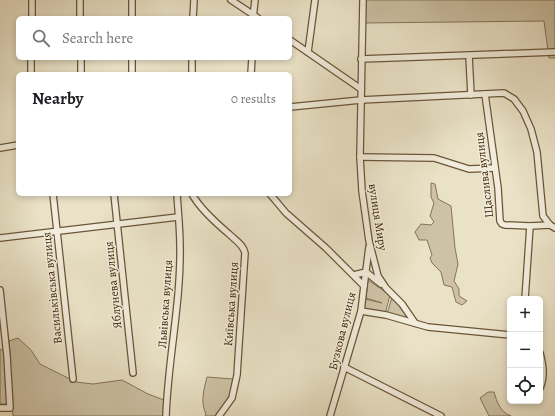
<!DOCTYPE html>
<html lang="en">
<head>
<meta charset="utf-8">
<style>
  :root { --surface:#fff; --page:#f2f2f2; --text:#202124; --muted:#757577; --line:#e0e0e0 }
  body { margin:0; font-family:Alegreya,serif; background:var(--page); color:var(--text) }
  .controls { position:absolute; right:12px; bottom:12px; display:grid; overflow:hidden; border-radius:6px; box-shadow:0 2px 6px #0003 }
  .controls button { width:36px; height:36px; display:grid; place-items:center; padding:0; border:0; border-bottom:1px solid var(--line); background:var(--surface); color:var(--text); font:20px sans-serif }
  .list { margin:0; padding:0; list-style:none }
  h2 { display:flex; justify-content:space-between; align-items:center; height:52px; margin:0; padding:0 16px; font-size:17px }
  h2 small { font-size:13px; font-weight:400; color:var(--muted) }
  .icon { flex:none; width:22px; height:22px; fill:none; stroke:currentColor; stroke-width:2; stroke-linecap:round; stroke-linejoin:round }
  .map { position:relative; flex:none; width:555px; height:416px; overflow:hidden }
  .search { position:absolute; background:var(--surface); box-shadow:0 2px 6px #0003; left:16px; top:16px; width:276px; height:44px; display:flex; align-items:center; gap:10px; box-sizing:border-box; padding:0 14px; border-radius:6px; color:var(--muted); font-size:15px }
  .panel { position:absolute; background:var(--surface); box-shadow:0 2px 6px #0003; left:16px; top:72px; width:276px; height:124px; border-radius:6px }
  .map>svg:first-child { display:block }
  .green { fill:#cdc2a6; stroke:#867456 }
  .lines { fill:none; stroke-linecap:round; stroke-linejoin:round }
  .minor-casing { stroke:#6a5537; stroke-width:8 }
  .minor { stroke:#f1ecdb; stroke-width:5.5 }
  .labels { text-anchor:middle; stroke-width:3; stroke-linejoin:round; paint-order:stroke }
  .street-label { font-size:12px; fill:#3f2607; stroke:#f1ecdb }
</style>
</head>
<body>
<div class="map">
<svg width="555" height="416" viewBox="0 0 555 416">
  <rect width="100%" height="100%" fill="#eae2c7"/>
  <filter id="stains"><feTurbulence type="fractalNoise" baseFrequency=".005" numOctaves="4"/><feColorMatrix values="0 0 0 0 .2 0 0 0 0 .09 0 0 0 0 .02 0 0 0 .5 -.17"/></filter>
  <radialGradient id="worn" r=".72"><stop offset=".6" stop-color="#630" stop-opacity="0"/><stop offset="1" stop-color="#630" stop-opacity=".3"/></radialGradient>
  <!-- green -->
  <g class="green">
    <path d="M366,0H555V58H549L544,21L365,23Z"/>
    <path d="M431,183L435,184L438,199L451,206L455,248L458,264L454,281L459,289V296L467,301L462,305L456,302L452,287L444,285L441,272L432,263L430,258L432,255L427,240H419L415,232L421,224L431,225L434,222L430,216L434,203L431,197Z"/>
    <path d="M368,280L390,295L385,314L363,309L365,299L382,303L366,298Z"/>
    <path d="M392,297L397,302L407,316L406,318L387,314Z"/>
    <path d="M18,338L31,350L40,364L76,382L93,384L122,380L148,394L164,400V416H13L12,404H0V349L10,354L9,341Z"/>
    <path d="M207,377L233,379L231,392L219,415L220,416H205L206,414C200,402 204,389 207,377Z"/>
    <path d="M488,392H494C497,402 500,412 511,416H489L480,398Z"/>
  </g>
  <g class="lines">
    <!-- minor casing -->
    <g class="minor-casing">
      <g id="minor">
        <path d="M80,0V18"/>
        <path d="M231,0L258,18"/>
        <path d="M363,0L360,157L362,191L369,241L378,276L386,288L402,304L415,323"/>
        <path d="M32,18V0"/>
        <path d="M132,18V0"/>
        <path d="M193,18L194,0"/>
        <path d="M253,18L255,0"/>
        <path d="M290,40L361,89"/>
        <path d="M308,52L315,0"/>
        <path d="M469,56L471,95"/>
        <path d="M81,58V74"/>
        <path d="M361,59L555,52"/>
        <path d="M31,74V58"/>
        <path d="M132,74V58"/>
        <path d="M192,74V58"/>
        <path d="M251,74L252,58"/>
        <path d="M485,94L498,188L500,221L502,224L505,225L530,226"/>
        <path d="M290,107L361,100L504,93L514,99L523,111L531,129L537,152L543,216L550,225L555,228"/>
        <path d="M0,148L18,145"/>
        <path d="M360,157L434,158L469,169L495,168"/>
        <path d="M53,194L73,379"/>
        <path d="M114,194L133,373"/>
        <path d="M192,194C200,209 216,223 229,234C235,240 243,244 245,253L237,375L232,398L219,416"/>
        <path d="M270,194L286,213L326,248L364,286L361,311L330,416"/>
        <path d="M0,238L178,217"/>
        <path d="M354,275L366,272L381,284"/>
        <path d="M364,286L369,247"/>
        <path d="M0,290L7,356L10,408H0"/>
        <path d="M525,299L530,226L550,225"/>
        <path d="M361,311L386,315L428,327L510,335"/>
        <path d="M540,353C543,365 545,376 540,388"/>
        <path d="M344,367L441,416"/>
        <path d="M166,416C168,359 181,303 180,246C180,229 178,211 177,194"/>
      </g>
    </g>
    <!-- minor -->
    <use href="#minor" class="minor"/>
  </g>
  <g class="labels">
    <!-- street labels -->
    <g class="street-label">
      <text transform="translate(484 175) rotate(-97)" y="4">Щаслива вулиця</text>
      <text transform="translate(378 217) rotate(81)" y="4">вулиця Миру</text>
      <text transform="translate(113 285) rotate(-96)" y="4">Яблунева вулиця</text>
      <text transform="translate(52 288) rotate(-96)" y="4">Васильківська вулиця</text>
      <text transform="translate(165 304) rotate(-86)" y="4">Львівська вулиця</text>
      <text transform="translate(231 304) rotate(-86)" y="4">Київська вулиця</text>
      <text transform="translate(342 331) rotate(-76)" y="4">Бузкова вулиця</text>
    </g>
  </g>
  <rect width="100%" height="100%" filter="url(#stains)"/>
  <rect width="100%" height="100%" fill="url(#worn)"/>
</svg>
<div class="controls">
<button>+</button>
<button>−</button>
<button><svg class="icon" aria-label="locate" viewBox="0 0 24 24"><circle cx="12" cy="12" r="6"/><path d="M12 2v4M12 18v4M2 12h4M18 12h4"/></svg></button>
</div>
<div class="search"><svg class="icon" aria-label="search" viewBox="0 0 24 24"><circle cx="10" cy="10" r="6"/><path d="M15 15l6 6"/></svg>Search here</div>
<section class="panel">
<h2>Nearby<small>0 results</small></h2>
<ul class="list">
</ul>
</section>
</div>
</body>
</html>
